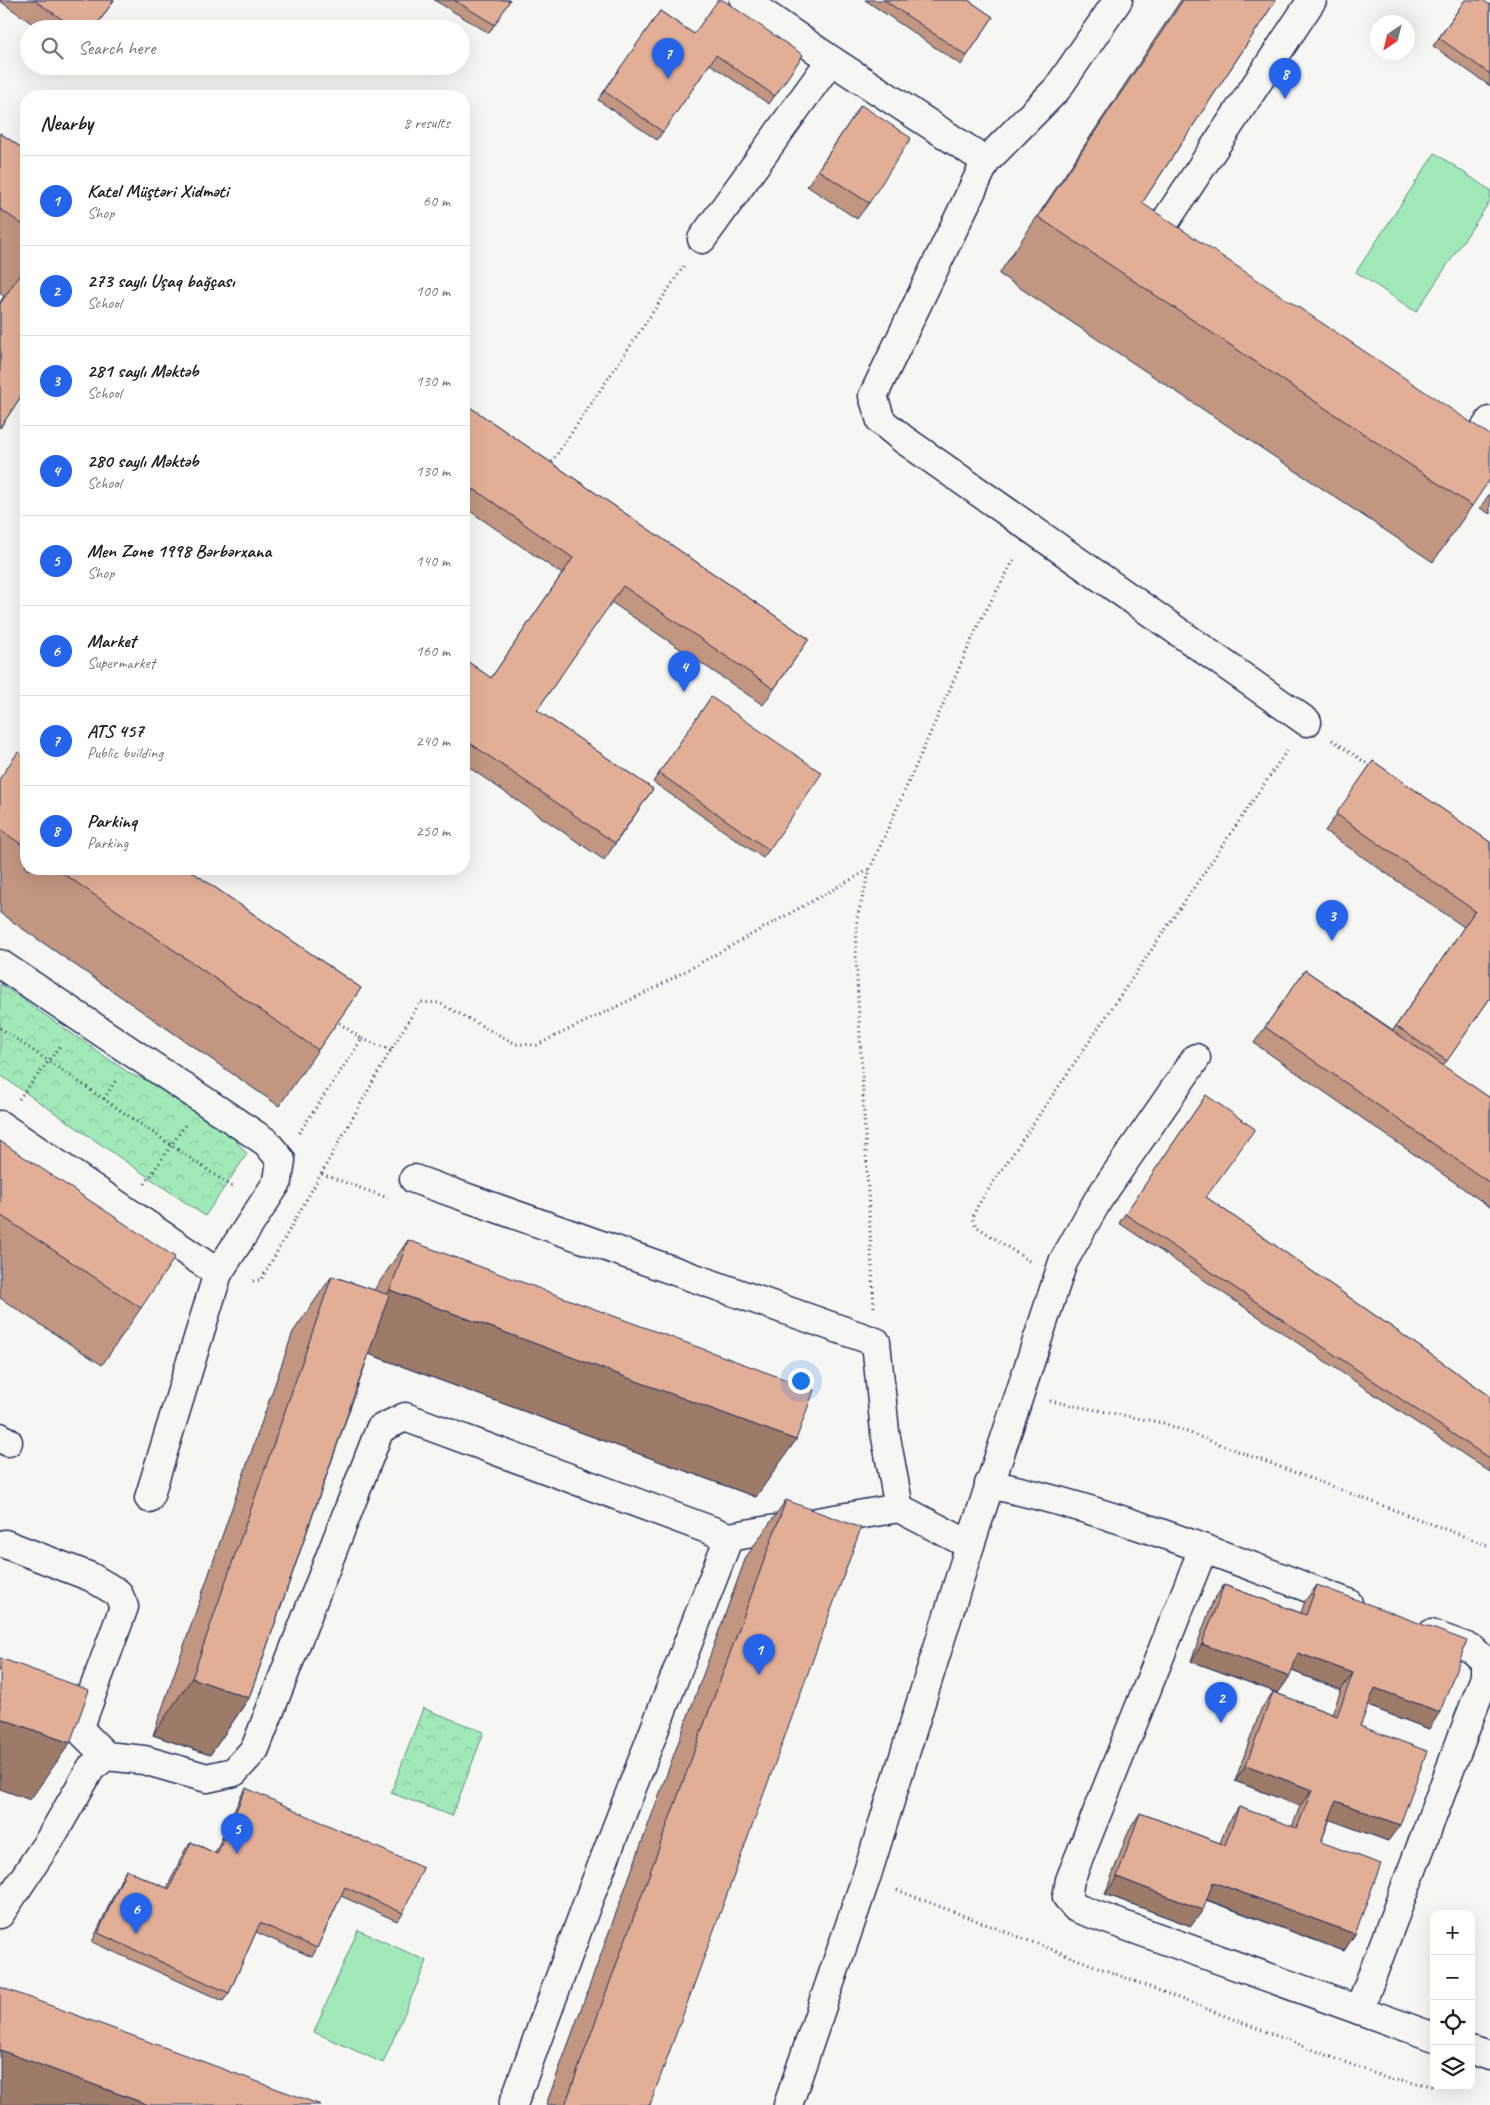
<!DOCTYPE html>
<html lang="en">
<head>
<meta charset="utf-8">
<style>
  :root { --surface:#fff; --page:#f6f6f6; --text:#222; --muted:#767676; --line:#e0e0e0; --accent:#2563eb }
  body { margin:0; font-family:Caveat,sans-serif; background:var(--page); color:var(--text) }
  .controls { position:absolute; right:15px; bottom:15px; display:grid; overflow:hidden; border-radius:10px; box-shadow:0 5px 20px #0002 }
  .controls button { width:45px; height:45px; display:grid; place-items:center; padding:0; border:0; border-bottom:1px solid var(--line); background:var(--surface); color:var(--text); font:25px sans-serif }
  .compass { position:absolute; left:1370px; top:15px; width:45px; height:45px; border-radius:50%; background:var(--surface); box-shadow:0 5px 20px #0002; rotate:215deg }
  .you { position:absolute; left:800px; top:1380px; width:18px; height:18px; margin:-12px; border:4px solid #fff; border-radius:50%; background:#1a73e8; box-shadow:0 0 0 8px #1a73e833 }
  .badge { display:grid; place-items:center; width:32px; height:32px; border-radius:50%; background:var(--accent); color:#fff; font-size:16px; font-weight:700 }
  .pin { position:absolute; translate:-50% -41px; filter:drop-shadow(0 1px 2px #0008) }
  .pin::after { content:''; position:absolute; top:26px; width:18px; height:15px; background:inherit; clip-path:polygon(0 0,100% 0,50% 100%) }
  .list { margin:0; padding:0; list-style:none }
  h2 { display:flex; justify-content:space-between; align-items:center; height:65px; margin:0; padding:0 20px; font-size:21px }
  h2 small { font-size:16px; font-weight:400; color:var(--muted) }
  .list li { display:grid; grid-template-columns:32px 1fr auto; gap:15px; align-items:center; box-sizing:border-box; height:90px; padding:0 20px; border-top:1px solid var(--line) }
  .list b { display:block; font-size:19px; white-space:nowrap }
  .list p { margin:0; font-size:16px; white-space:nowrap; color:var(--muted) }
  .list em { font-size:16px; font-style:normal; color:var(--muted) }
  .icon { flex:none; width:28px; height:28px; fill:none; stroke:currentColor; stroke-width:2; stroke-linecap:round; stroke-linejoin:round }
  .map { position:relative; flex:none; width:1490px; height:2105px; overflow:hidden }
  .search { position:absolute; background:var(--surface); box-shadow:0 5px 20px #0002; left:20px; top:20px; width:450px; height:55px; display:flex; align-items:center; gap:12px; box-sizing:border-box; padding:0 18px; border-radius:28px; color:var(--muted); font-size:19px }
  .panel { position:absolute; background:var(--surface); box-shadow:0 5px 20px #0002; left:20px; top:90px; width:450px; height:785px; border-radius:20px }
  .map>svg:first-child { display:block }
  .forest { fill:url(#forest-crowns); stroke:#5e8c8a }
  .garden { fill:#a1e9b7; stroke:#5e8c8a }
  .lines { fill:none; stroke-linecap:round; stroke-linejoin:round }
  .minor-casing { stroke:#1b2f5e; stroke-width:31 }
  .path { stroke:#1b2f5e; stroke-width:3; stroke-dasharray:1 4; stroke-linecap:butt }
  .minor { stroke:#f6f6f2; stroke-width:28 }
  .wall { fill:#c29681; stroke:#1b2f5e }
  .shaded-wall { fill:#9e7a69; stroke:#1b2f5e }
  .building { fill:#e2ae96; stroke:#1b2f5e }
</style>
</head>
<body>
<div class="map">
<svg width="1490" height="2105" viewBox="0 0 1490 2105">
  <defs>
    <pattern id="forest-crowns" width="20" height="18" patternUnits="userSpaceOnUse" patternTransform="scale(1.25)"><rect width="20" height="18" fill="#a1e9b7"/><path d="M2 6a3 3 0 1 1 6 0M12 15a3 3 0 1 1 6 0" fill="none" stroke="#8ac8a0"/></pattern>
  </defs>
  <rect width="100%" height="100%" fill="#f6f6f2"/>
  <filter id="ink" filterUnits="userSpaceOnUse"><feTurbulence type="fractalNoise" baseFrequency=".02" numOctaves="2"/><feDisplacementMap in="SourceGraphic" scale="10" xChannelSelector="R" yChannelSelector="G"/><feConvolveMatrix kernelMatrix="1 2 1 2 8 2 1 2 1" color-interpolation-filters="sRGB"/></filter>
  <g filter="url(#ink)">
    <!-- forest -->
    <g class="forest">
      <path d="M0,984L132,1075L201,1099L247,1154L205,1216L0,1075Z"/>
      <path d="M423,1708L484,1732L452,1816L391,1793Z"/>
    </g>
    <!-- garden -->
    <g class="garden">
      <path d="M1435,153L1490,190V201L1416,312L1356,272Z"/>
      <path d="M358,1930L427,1961L383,2063L314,2032Z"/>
    </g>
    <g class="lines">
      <!-- minor casing -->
      <g class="minor-casing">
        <g id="minor">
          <path d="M744,0L831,60L986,161"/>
          <path d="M1118,0L1057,89L986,161L873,396L881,421L903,439L1307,722"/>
          <path d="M702,239L831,60"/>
          <path d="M1164,252L1159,244L1161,228L1312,0"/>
          <path d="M1455,450C1472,452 1482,433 1490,421"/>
          <path d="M0,964L266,1142L281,1160L278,1181L218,1273L0,1125"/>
          <path d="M414,1179L876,1342L885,1432L899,1508L970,1545"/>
          <path d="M0,1437L8,1442"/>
          <path d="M989,1484C1112,1510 1232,1559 1348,1603"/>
          <path d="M149,1498L218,1273"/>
          <path d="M5,1544L91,1577L118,1593L124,1607L79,1729"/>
          <path d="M1203,1549L1070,1880L1067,1897L1076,1908L1434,2037"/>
          <path d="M0,1684L48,1705L79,1729L106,1756L144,1760L207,1778L234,1772L255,1749L380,1429L405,1417L729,1537L899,1508"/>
          <path d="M0,1914L50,1839L91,1768L106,1756"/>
          <path d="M1359,2010L1485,1677V1661L1472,1649L1431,1634"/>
          <path d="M1471,2050L1490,2056"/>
          <path d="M513,2105L587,1904L729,1537"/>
          <path d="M788,2105L866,1878L970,1545L1063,1262L1098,1200L1196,1058"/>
        </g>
      </g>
      <!-- path -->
      <g class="path">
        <path d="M549,466L684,266"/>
        <path d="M1332,740L1372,767"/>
        <path d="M0,1028L234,1188"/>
        <path d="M362,1039L391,1050"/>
        <path d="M19,1099L61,1045"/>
        <path d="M104,1099L116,1080"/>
        <path d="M299,1133L362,1039L335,1020"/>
        <path d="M322,1174L388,1198"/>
        <path d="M145,1184L185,1125"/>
        <path d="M1029,1261L976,1226L972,1218L978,1205L1288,749"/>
        <path d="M253,1281L261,1280L391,1050L420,1002L439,1003L516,1044L537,1045L653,989L870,869"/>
        <path d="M874,1307L856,960L857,918L870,869L980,621L1015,558"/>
        <path d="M1050,1401L1163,1423L1490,1546"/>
        <path d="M897,1890L1389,2079L1434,2086"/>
        <path d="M1437,2086H1454"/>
      </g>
      <!-- minor -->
      <use href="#minor" class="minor"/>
    </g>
    <!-- wall -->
    <g class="wall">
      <path d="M0,0H114L94,29H40L0,1Z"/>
      <path d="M434,0H510L489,33Z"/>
      <path d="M865,0H968L993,17L961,65Z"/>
      <path d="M1181,0H1276L1142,203L1472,506L1433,562L999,274Z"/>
      <path d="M1465,0L1490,5V86L1433,46Z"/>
      <path d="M660,11L694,34L803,55L769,104L710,64L657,140L598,100Z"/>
      <path d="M861,105L869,203L857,219L807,186Z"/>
      <path d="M0,133L26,151V389L0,428V302L4,296L0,293Z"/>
      <path d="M464,403L809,639L763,705L611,602L537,710L653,789L604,860L464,764V659L491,678L562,574L464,507Z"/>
      <path d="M1490,493V514L1480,508Z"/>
      <path d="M711,697L769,850L763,858L653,782Z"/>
      <path d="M26,757V869H188L361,988L279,1106L0,913V778Z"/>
      <path d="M1373,761L1490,842V998L1443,1066L1490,1098V1207L1254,1043L1305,970L1393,1030L1464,927L1325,831Z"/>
      <path d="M1206,1095V1197L1490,1396V1472L1119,1223Z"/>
      <path d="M0,1141L141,1308L102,1365L0,1298Z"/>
      <path d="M408,1240L756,1497L369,1354L249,1698L210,1755L153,1735L293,1332L332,1276L374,1290Z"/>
      <path d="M786,1500L650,2105H546L746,1557Z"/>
      <path d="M1224,1585L1301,1613L1305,1601L1317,1585L1429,1729L1368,1706L1360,1726L1388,1841L1330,1819L1321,1842L1355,1934L1344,1951L1206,1900L1191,1926L1105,1894L1129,1830L1140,1813L1220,1843L1228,1823L1239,1807L1292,1827L1300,1806L1235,1781L1261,1709L1273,1692L1332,1714L1341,1690L1292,1671L1290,1676L1278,1693L1191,1661L1213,1601Z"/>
      <path d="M246,1788L403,1913L397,1921L341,1896L317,1948L312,1957L256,1932L229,1993L223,2001L92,1942L121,1879L126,1870L167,1888L185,1850L191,1842L215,1853L241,1796Z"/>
    </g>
    <!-- shaded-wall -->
    <g class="shaded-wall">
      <path d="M390,1290L796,1440L756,1497L350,1347Z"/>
      <path d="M1202,1644L1290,1676L1278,1693L1191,1661Z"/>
      <path d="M1298,1653L1353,1673L1341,1690L1287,1669Z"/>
      <path d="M192,1678L249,1698L210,1755L153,1735Z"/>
      <path d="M1375,1688L1440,1712L1429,1729L1363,1704Z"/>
      <path d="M0,1718L70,1743L30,1800L0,1789Z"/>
      <path d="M1246,1765L1312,1790L1300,1806L1235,1781Z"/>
      <path d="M1336,1801L1400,1825L1388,1841L1325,1818Z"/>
      <path d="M1117,1877L1203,1910L1191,1926L1105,1894Z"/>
      <path d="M1213,1882L1355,1934L1344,1951L1202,1898Z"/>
      <path d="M0,2050L149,2105H0Z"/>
    </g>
    <!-- building -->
    <g class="building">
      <path d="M34,0H114L94,29H76Z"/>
      <path d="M454,0H510L495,25Z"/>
      <path d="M718,0H723L803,55L775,96L716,55L663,132L604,91L660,11L694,34Z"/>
      <path d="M884,0H968L993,17L967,56Z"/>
      <path d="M1183,0H1276L1142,203L1490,435V479L1472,506L1038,217Z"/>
      <path d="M1465,0H1483L1490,5V74L1439,38Z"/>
      <path d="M861,105L911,138L869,203L818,170Z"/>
      <path d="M0,133L26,151V227L0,209Z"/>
      <path d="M26,265V389L0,428V304Z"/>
      <path d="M464,403L809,639L774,689L623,586L537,710L653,789L615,843L464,739V659L491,678L573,558L474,489L464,504Z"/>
      <path d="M711,697L822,773L769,850L659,773Z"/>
      <path d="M18,752L26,757V848L0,829V778Z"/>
      <path d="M1373,761L1490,842V998L1447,1061L1396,1026L1475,911L1336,814Z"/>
      <path d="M57,869H188L361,988L318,1050Z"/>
      <path d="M1305,970L1490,1098V1183L1265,1027Z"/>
      <path d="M1206,1095L1255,1129L1206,1197L1490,1396V1459L1125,1214Z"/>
      <path d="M0,1141L175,1257L141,1308L0,1215Z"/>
      <path d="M408,1240L814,1390L796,1440L390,1290Z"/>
      <path d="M332,1276L389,1295L249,1698L192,1678Z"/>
      <path d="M786,1500L861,1528L650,2105H565Z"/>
      <path d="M1224,1585L1306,1615L1317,1585L1467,1641L1440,1712L1375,1688L1360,1726L1427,1751L1400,1825L1336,1801L1321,1842L1381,1864L1355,1934L1213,1882L1203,1910L1117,1877L1140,1813L1225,1845L1239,1807L1297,1828L1312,1790L1246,1765L1273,1692L1337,1716L1353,1673L1298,1653L1290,1676L1202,1644Z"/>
      <path d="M0,1658L89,1690L70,1743L0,1718Z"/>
      <path d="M246,1788L423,1868L403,1913L345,1887L317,1948L260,1923L229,1993L98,1933L126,1870L169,1889L191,1842L217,1854Z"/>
      <path d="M0,1987L321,2105H149L0,2050Z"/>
    </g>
  </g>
</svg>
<div class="controls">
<button>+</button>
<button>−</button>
<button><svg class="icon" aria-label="locate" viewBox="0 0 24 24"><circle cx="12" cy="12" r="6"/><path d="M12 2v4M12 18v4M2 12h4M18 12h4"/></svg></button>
<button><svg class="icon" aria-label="layers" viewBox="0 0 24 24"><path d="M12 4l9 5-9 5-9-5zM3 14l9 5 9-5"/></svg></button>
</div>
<svg class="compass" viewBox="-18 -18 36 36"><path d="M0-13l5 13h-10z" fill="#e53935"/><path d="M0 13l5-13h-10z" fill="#767676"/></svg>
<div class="you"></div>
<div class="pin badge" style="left:759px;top:1675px">1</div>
<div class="pin badge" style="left:1221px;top:1723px">2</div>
<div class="pin badge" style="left:1332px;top:941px">3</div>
<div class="pin badge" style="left:684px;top:692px">4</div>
<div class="pin badge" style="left:237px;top:1854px">5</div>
<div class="pin badge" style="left:136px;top:1934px">6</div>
<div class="pin badge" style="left:668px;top:79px">7</div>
<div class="pin badge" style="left:1285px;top:99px">8</div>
<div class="search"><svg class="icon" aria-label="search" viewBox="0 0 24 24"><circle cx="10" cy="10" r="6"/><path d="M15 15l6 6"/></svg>Search here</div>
<section class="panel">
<h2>Nearby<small>8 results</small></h2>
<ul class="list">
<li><span class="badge">1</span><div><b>Katel Müştəri Xidməti</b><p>Shop</p></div><em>60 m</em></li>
<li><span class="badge">2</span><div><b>273 saylı Uşaq bağçası</b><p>School</p></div><em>100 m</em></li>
<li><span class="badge">3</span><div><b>281 saylı Məktəb</b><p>School</p></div><em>130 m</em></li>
<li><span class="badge">4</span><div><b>280 saylı Məktəb</b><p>School</p></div><em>130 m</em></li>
<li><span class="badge">5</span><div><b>Men Zone 1998 Bərbərxana</b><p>Shop</p></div><em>140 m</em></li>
<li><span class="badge">6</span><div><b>Market</b><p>Supermarket</p></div><em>160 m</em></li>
<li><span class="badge">7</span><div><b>ATS 457</b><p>Public building</p></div><em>240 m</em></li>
<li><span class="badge">8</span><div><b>Parkinq</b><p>Parking</p></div><em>250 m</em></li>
</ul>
</section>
</div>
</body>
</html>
